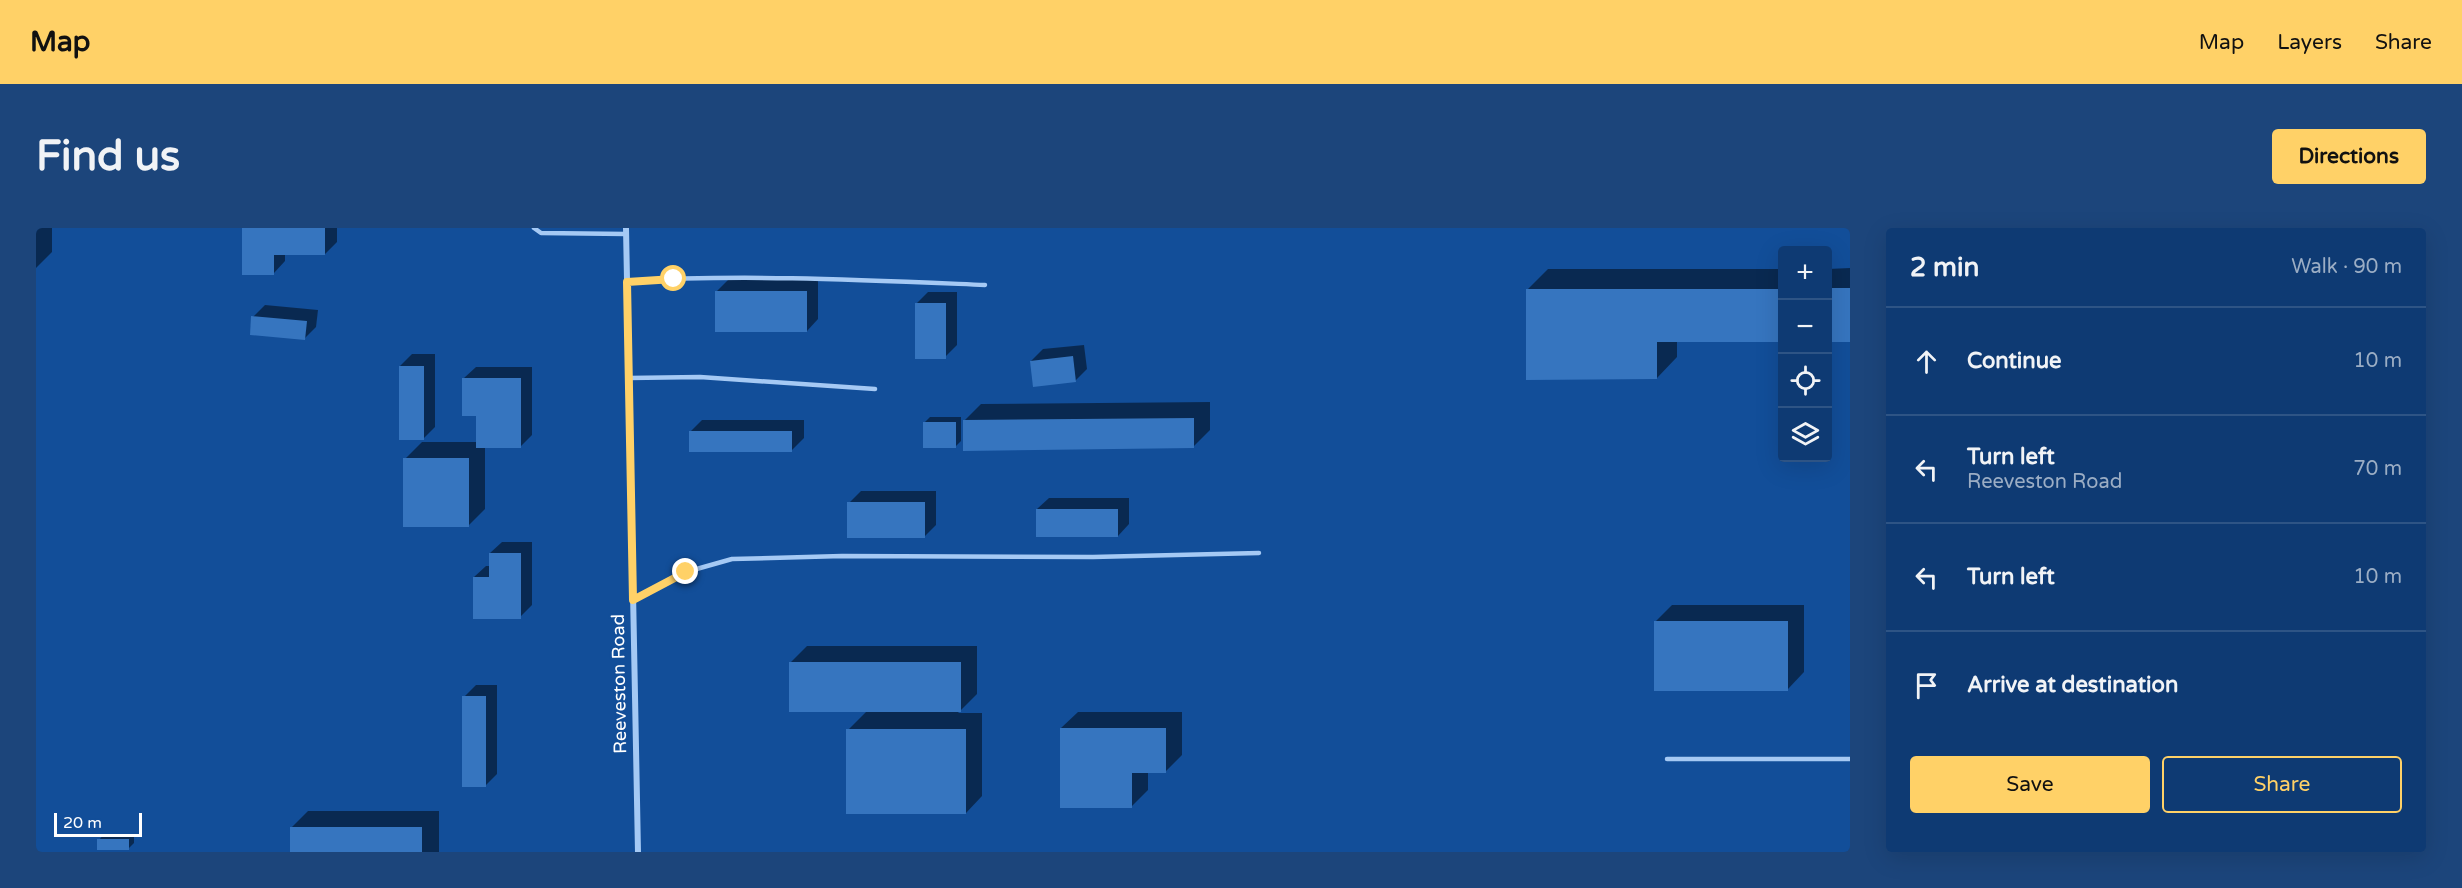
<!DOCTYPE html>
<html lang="en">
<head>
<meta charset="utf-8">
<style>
  :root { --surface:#0e3a73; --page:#1c457b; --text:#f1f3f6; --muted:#9badc4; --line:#2e5485; --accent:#ffd167 }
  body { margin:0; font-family:"Varela Round",sans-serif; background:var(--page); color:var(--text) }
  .controls { position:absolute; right:18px; top:18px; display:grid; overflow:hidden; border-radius:6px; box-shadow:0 6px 24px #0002 }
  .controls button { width:54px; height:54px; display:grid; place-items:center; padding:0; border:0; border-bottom:2px solid var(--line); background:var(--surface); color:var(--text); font:30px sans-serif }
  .scale { position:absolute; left:18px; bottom:15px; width:88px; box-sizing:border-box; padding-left:6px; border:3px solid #fff; border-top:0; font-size:16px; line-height:21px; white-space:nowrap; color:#fff; -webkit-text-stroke:4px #124e99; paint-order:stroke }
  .stop { position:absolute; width:18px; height:18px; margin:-14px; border:4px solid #ffd167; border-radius:50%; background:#fff }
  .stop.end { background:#ffd167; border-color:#fff; box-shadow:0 2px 6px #0008 }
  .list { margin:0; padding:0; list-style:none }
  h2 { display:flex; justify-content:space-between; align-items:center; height:78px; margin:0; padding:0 24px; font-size:26px }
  h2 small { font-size:20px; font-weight:400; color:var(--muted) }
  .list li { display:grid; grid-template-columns:39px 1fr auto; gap:18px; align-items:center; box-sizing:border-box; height:108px; padding:0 24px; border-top:2px solid var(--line) }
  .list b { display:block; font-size:22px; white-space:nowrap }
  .list p { margin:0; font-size:20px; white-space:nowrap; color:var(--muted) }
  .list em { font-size:20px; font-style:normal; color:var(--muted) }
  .actions { display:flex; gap:12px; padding:18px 24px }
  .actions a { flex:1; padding:14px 0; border:2px solid var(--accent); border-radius:6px; text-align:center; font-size:21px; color:var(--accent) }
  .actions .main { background:var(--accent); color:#111 }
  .icon { flex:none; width:33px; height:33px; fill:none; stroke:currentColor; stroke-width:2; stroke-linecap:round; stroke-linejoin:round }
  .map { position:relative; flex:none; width:1814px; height:624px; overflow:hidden; border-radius:6px }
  header { display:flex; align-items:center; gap:36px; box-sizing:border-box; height:84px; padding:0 30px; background:var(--accent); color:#111 }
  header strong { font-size:28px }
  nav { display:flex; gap:33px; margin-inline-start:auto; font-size:21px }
  .intro { display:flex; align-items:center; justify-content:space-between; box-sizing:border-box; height:144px; padding:0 36px }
  h1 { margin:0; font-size:42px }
  .button { padding:15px 27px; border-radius:6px; background:var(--accent); color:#111; font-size:21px; font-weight:700 }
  main { display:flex; gap:36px; padding:0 36px }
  aside { flex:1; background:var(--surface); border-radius:6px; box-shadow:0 6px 24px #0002 }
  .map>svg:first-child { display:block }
  .shadow { fill:#0007 }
  .building { fill:#3675bf }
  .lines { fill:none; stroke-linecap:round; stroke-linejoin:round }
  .service { stroke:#a5c9f4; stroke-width:4.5 }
  .minor { stroke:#a5c9f4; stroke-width:6 }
  .route { stroke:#ffd167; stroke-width:8 }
  .labels { text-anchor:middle; stroke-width:4.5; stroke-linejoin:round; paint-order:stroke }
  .street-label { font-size:18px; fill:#fff; stroke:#124e99 }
</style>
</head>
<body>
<header>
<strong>Map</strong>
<nav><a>Map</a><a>Layers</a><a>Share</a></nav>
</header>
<div class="intro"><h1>Find us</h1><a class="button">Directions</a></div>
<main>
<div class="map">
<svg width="1814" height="624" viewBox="0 0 1814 624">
  <rect width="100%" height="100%" fill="#124e99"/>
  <!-- shadow -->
  <g class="shadow">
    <path d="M0,0H16V24L0,40Z"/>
    <path d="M207,0H301V14L289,26H249V33L238,45Z"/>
    <path d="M1814,40V112H1792V41Z"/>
    <path d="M1512,41H1746V112L1641,113V129L1621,150L1492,61Z"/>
    <path d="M692,52H782V91L771,103L680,64Z"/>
    <path d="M892,64H921V117L909,129L880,76Z"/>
    <path d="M229,77L282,82L280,99L268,111L217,89Z"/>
    <path d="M1048,117L1051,141L1039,153L995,133L1007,121Z"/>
    <path d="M376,126H399V199L387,211L364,138Z"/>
    <path d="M440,139H496V207L484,219H449V281L433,297L369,231L386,214H442V187L428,150Z"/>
    <path d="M1174,174V202L1157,219L928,193L945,176Z"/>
    <path d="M894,189H925V213L919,219L888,195Z"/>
    <path d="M666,192H768V210L756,222L654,204Z"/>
    <path d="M825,263H900V297L888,309L813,275Z"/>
    <path d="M1013,270H1093V296L1082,308L1001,281Z"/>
    <path d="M466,314H496V377L484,389L438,349L450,338H454V325Z"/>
    <path d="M1636,377H1768V444L1752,461L1619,394Z"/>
    <path d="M771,418H941V466L922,485H946V568L930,585L812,502L831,483L755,434Z"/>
    <path d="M440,457H461V546L450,557L428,469Z"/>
    <path d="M1042,484H1146V527L1129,544H1112V562L1095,579L1025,500Z"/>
    <path d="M272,583H403V624H256V599Z"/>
    <path d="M68,606H98V615L92,621L63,612Z"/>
  </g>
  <!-- building -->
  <g class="building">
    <path d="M206,0H289V27H238V47H206Z"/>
    <rect x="1792" y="60" width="22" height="54"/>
    <path d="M1490,61H1746V114H1621V151L1490,152Z"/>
    <rect x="679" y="63" width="92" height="41"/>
    <rect x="879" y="75" width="31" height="56"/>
    <path d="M215,88L271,93L269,112L214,107Z"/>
    <path d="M1037,128L1040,154L997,159L994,133Z"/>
    <rect x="363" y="138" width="25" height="74"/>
    <path d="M426,150H485V220H440V188H426Z"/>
    <path d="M1158,190V220L927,223V192Z"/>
    <rect x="887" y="194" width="33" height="26"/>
    <rect x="653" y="203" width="103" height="21"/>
    <rect x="367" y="230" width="66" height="69"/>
    <rect x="811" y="274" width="78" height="36"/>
    <rect x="1000" y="281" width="82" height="28"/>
    <path d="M453,325H485V391H437V349H453Z"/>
    <rect x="1618" y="393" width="134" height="70"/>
    <rect x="753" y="434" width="172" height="50"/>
    <rect x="426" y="468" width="24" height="91"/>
    <path d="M1024,500H1130V545H1096V580H1024Z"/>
    <rect x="810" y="501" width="120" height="85"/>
    <rect x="254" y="599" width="132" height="25"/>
    <rect x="61" y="611" width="32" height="11"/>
  </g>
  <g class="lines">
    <!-- service -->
    <g class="service">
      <path d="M498,0L505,5L590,6"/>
      <path d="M591,53C710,46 829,52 949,57"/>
      <path d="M593,150L664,149L839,161"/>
      <path d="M597,372L650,344L696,331L806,328L1057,329L1223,325"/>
      <path d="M1631,531H1814"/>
    </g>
    <!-- minor -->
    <path class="minor" d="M590,0L602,624"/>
  </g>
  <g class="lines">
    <!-- route -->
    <path class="route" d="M638,51L591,54L597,372L650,344"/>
  </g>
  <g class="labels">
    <!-- street labels -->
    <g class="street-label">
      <text transform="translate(583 456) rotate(-91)" y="6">Reeveston Road</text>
    </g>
  </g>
</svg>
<div class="controls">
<button>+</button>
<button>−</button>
<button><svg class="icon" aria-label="locate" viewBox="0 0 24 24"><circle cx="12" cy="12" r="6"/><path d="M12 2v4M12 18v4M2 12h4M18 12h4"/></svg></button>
<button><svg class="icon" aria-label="layers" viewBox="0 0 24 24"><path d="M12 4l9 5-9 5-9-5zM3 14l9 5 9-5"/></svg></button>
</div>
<div class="scale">20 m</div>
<div class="stop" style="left:638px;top:51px"></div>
<div class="stop end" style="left:650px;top:344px"></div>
</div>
<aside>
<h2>2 min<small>Walk · 90 m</small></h2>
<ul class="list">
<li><svg class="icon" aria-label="ahead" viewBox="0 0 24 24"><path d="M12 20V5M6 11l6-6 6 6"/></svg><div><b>Continue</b></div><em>10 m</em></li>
<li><svg class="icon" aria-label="left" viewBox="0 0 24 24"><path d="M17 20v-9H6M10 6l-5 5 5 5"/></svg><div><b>Turn left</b><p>Reeveston Road</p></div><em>70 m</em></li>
<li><svg class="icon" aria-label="left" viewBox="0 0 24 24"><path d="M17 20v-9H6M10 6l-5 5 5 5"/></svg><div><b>Turn left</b></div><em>10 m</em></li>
<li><svg class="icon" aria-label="arrive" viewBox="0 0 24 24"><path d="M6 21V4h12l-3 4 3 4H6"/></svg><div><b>Arrive at destination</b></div></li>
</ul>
<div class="actions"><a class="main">Save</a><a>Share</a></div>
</aside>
</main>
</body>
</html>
